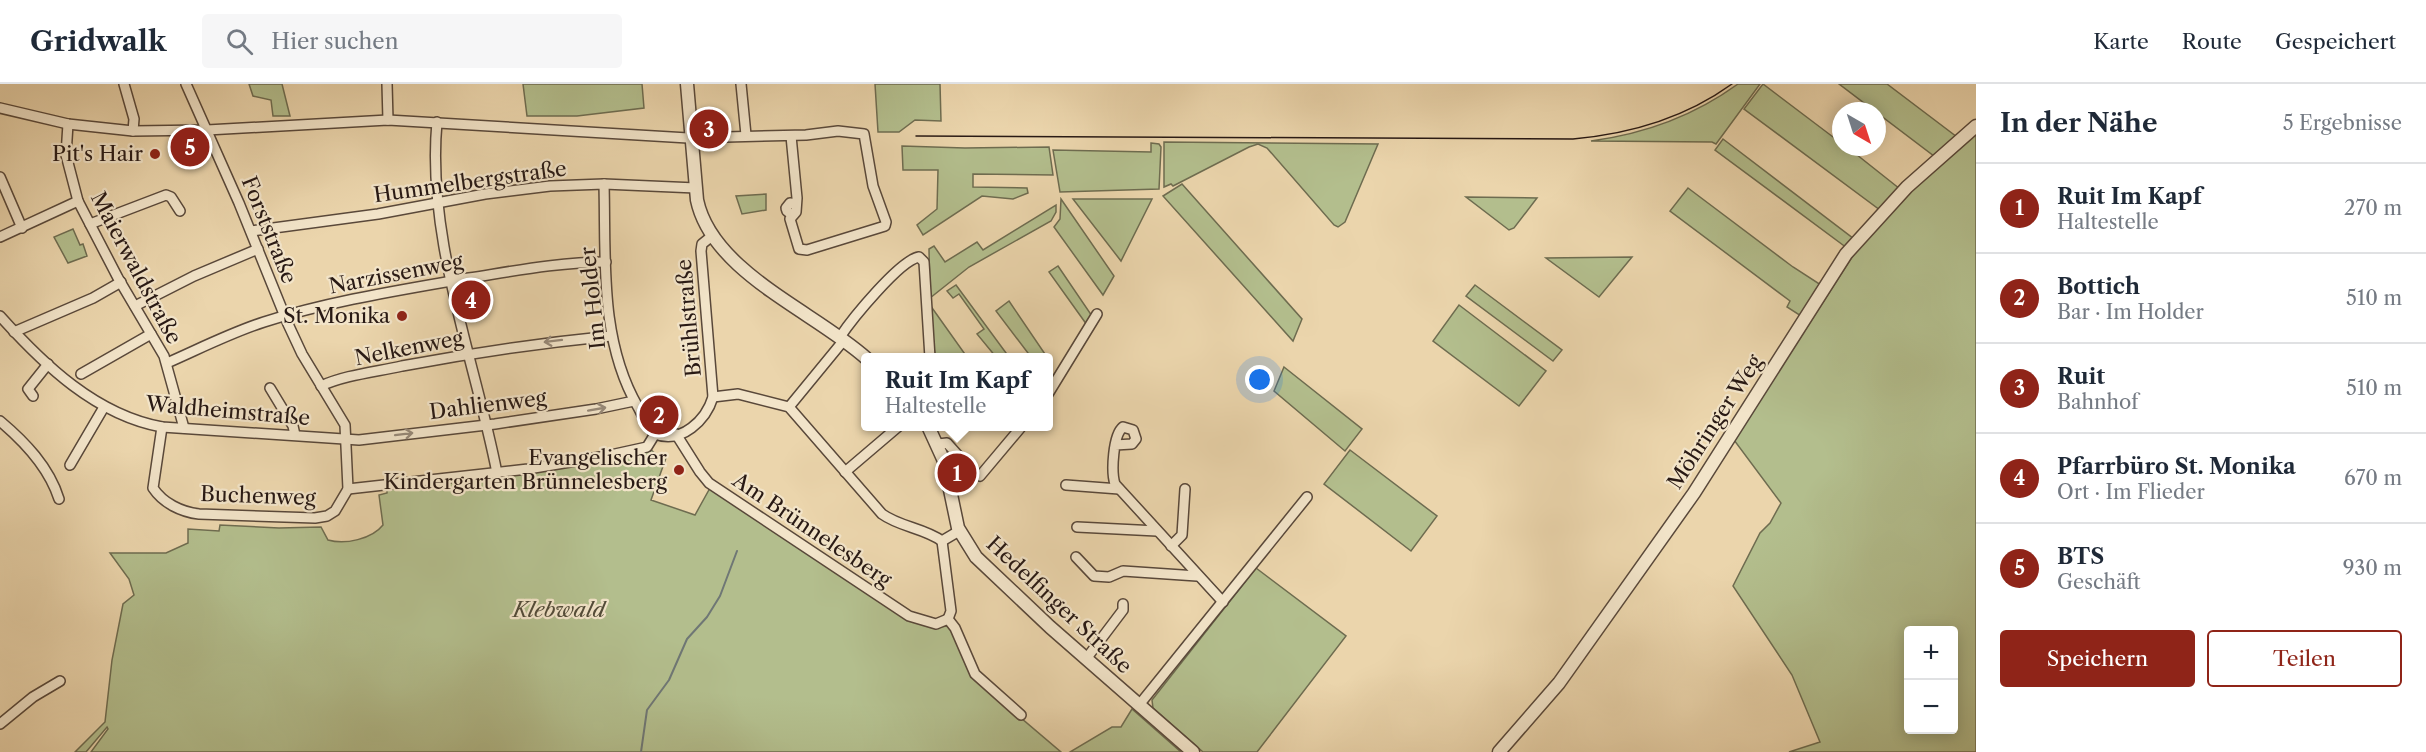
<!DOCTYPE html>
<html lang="de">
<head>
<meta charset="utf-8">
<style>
  :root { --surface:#fff; --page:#f6f6f7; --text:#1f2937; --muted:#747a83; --line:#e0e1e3; --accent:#8f2418 }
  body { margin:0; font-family:"Libre Caslon Text",serif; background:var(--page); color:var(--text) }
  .controls { position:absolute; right:18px; bottom:18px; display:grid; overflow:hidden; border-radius:6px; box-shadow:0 3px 15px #0003 }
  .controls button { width:54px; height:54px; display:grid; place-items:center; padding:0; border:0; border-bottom:2px solid var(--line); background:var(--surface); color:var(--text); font:30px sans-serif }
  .compass { position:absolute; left:1832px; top:18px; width:54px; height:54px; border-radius:50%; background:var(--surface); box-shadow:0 3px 15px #0003; rotate:141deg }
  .you { position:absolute; left:1260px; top:296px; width:21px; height:21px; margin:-15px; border:4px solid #fff; border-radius:50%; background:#1a73e8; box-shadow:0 0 0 9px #1a73e833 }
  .badge { display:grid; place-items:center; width:39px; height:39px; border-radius:50%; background:var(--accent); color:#fff; font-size:20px; font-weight:700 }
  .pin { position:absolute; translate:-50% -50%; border:3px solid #fff; box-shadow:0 2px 6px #0006 }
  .popup { position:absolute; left:861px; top:269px; width:192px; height:78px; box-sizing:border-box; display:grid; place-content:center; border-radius:6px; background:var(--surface); filter:drop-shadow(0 2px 4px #0005); font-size:20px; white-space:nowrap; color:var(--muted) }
  .popup b { font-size:22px; color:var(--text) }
  .popup::after { content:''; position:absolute; left:50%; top:100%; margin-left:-12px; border:12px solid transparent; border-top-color:var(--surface) }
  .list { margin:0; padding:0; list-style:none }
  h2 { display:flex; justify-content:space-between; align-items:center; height:78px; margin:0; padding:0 24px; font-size:26px }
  h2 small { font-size:20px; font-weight:400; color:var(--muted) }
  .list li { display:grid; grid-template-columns:39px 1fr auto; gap:18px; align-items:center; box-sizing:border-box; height:90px; padding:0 24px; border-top:2px solid var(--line) }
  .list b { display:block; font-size:22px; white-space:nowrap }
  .list p { margin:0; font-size:20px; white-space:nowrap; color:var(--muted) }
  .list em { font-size:20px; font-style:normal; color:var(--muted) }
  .actions { display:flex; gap:12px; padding:18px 24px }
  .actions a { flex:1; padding:14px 0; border:2px solid var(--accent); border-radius:6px; text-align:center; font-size:21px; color:var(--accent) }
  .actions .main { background:var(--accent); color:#fff }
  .icon { flex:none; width:33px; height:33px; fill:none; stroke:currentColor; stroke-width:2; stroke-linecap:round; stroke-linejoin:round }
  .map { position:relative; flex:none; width:1976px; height:668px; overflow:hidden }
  header { display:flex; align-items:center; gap:36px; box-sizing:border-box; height:84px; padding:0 30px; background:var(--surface); border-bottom:2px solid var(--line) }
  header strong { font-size:28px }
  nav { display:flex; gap:33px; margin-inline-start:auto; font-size:21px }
  .search { width:420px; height:54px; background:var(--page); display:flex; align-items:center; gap:15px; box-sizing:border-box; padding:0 21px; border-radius:6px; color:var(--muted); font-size:22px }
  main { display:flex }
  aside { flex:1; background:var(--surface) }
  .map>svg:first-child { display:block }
  .green { fill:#b3be8d; stroke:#6e6c50; stroke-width:1.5; fill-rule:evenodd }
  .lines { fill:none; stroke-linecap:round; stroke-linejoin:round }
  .stream { stroke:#6f7775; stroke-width:2 }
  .minor-casing { stroke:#59483a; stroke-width:12 }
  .tertiary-casing { stroke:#59483a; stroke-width:15 }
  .minor { stroke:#f2e4c9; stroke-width:9 }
  .tertiary { stroke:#f2e4c9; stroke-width:12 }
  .tram { stroke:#281914; stroke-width:1.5 }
  .oneway { stroke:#978978 }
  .poi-dot { fill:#8f2418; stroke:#f2e4c9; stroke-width:2 }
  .labels { text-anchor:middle; stroke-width:4.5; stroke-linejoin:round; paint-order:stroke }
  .poi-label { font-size:21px; fill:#281914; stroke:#f2e4c9; text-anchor:end }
  .street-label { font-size:21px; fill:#281914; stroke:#f2e4c9 }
  .park-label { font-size:21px; font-style:italic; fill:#524b38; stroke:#f2e4c9 }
</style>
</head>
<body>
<header>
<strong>Gridwalk</strong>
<div class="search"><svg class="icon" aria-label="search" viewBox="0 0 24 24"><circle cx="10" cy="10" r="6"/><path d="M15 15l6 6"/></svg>Hier suchen</div>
<nav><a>Karte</a><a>Route</a><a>Gespeichert</a></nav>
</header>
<main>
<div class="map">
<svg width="1976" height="668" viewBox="0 0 1976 668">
  <rect width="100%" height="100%" fill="#ebd5ac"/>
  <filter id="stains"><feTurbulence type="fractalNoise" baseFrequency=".00333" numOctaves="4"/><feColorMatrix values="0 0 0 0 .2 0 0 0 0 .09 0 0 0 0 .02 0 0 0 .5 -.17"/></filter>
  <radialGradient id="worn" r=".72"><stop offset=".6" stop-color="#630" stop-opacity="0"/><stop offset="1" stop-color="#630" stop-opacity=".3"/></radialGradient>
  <!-- green -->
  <g class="green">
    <path d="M249,0H282L290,32H273L271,16L253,12Z"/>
    <path d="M523,0H642L644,24L577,32H527Z"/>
    <path d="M875,0H940L941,37L915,36L899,48H878Z"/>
    <path d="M1738,0H1760L1716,60L1712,58L1591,57C1644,50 1694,32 1738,0Z"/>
    <path d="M1763,0L1841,59V63H1847L1900,105L1880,126L1744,25Z"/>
    <path d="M1839,0H1887L1957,53L1934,72Z"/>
    <path d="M1976,49V668H1789L1820,658L1792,591L1733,502L1760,449L1770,439L1781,419L1734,356L1858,164L1920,97ZM1908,546H1954V646H1908Z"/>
    <path d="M1723,55L1854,155L1847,164L1715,66Z"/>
    <path d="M1164,58L1378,60L1345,138L1338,143L1334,141L1267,64L1258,60L1249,63L1173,102L1171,100L1164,103Z"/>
    <path d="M1151,59L1159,60L1161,63L1159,105L1060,108L1053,66L1151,68Z"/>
    <path d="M902,62L965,64L1049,63L1053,91L973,90V103L1027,104L1028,109L1013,115L982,112L923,151L917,141L937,125L938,86H903Z"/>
    <path d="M1182,100L1302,235L1293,257L1163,112Z"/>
    <path d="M1688,104L1793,183L1821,201L1801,232L1787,223L1790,217L1670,127Z"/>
    <path d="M766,110V126L742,130L736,112Z"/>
    <path d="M1466,113L1537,114L1514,144L1509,146Z"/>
    <path d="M1061,115L1114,192L1103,211L1054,143L1060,135Z"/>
    <path d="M1073,115H1152L1121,177Z"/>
    <path d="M1056,121V128L1051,137L969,183L930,214L929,165L934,162L945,178L977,158L983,166Z"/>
    <path d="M73,145L80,161L83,160L87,172L68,179L54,153Z"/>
    <path d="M1632,173L1599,213L1546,174Z"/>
    <path d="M1058,182L1092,232L1087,241L1049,188Z"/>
    <path d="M956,201L1009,273H996L977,250L984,245L959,210L953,214L947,207Z"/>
    <path d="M1475,201L1562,266L1553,277L1466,212Z"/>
    <path d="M1009,217L1047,273H1031L996,227Z"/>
    <path d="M930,221L967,273H935Z"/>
    <path d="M1459,221L1546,287L1519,322L1433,257Z"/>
    <path d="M1284,283L1362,345L1345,367L1274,307Z"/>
    <path d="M649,364L659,373L667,371L651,416L695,431L710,404L800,462L936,543L949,542L988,606L1061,668H91L108,645L107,643L86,668H75L105,638L112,576L123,520L134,511L129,495L110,469H166L188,459V445L219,447L220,441L279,444L321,443L328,456C345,461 372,455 383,441L379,411L387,409V403Z"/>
    <path d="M1350,366L1437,432L1411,467L1324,400Z"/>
    <path d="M1256,484L1346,552L1257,668H1203L1153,624L1152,616Z"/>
    <path d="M1132,625L1181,668H1070L1112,643H1121Z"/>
  </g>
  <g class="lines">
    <!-- stream -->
    <path class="stream" d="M641,668L647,626L669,596L687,555L707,533L720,512L737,467"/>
    <!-- minor casing -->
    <g class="minor-casing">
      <g id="minor">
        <path d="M124,0L134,35L133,47"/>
        <path d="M387,0L388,36"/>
        <path d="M741,0L746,51"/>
        <path d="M0,24L68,40L133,47L207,46L388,36L688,54L806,51L838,47L864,50L873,102L886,138L885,142L807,166L799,165L790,135L796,128L797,114L791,52"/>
        <path d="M437,38C426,154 475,276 497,389"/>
        <path d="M68,40L66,71L78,117L118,194L164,272L184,344"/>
        <path d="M0,93L22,144"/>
        <path d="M604,100C606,175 599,256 638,323C643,332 647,343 655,350"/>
        <path d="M792,131L787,127L786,124L790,119L796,120"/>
        <path d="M90,140L166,111L171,113L180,127"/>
        <path d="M251,147L378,130L485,110L550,102L604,100L696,104"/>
        <path d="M0,153L78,117"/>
        <path d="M135,222L194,192L258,165"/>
        <path d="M0,232C44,281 96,331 162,343L359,356L495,340L596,325L634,317"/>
        <path d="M14,248L93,214L121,198"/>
        <path d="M840,253C852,235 900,176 919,173L924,178L930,274"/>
        <path d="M167,279C199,265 230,249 264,238C330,217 401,206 469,194C514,187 560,178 606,178"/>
        <path d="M81,290L151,250"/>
        <path d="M321,302C345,291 375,288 402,282C471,269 541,259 611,252"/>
        <path d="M270,304L293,342L295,351"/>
        <path d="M1048,310L1097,230"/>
        <path d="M33,312L28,305L48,280"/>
        <path d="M713,313L738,310L789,323L882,430C900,443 924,444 942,457L959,447"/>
        <path d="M789,323L844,256"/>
        <path d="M0,337C25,358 49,383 59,415"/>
        <path d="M162,343L153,404C163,419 181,428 199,430L315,434L327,432L335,427L348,405L345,341L302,270L288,240L239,119L186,0"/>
        <path d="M655,350C682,360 706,336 713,313L701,167L702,160L712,152"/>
        <path d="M676,350L700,388L709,399L909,532L936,540L948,535"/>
        <path d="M938,360L947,359L973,388L980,392L1022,342"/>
        <path d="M1115,361L1132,360L1136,355L1133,346L1123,343C1113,351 1111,388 1115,400L1223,518"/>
        <path d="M70,381L104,323"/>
        <path d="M845,388L899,342"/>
        <path d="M1066,401L1119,405"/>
        <path d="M348,405L528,385L606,372L647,363L655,350"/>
        <path d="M1077,443L1157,447"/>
        <path d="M942,457L951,527L948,535"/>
        <path d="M1171,462L1182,451L1185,405"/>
        <path d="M1076,473L1094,492L1109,493L1123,487L1197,492"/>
        <path d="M948,535L955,544L975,590L1021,631"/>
        <path d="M1086,575L1123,526V520"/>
        <path d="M1139,621L1307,413"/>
        <path d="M0,640L33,613L60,597"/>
      </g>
    </g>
    <!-- tertiary casing -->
    <g class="tertiary-casing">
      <g id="tertiary">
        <path d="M687,0L697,116C712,188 815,228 866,274"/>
        <path d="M928,342L944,377L958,444L976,473L1050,543L1193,668"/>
        <path d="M1499,668L1559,599L1694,409L1846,170L1907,103L1976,42"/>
      </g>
    </g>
    <!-- minor -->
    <use href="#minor" class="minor"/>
    <!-- tertiary -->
    <use href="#tertiary" class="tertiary"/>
    <!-- tram -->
    <path class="tram" d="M916,52L1573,55C1630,50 1685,34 1732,0"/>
  </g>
  <!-- one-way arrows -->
  <defs><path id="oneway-shaft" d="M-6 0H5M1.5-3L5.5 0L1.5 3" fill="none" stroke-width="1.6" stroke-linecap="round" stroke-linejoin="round" transform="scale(1.5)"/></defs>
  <g class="oneway">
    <use href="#oneway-shaft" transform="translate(553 257) rotate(173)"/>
    <use href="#oneway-shaft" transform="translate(597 325) rotate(-10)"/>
    <use href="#oneway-shaft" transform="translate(404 350) rotate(-7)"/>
  </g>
  <!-- markers -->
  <g class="poi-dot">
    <circle cx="155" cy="70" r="6"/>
    <circle cx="402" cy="232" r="6"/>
    <circle cx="679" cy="386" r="6"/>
  </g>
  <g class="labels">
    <!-- poi labels -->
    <g class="poi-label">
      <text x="143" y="77">Pit's Hair</text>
      <text x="390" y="239">St. Monika</text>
      <text x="667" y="381">Evangelischer<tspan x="667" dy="24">Kindergarten Brünnelesberg</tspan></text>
    </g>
    <!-- street labels -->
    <g class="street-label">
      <text transform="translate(470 98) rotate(-8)" y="7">Hummelbergstraße</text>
      <text transform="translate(269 146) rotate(68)" y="7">Forststraße</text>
      <text transform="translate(136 184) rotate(62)" y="7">Maierwaldstraße</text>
      <text transform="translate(396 190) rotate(-11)" y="7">Narzissenweg</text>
      <text transform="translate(593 214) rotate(-96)" y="7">Im Holder</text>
      <text transform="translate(689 234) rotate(-95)" y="7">Brühlstraße</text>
      <text transform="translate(409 264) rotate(-11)" y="7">Nelkenweg</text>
      <text transform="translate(488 321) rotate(-7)" y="7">Dahlienweg</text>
      <text transform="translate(228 327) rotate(5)" y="7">Waldheimstraße</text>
      <text transform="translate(1715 338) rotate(-57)" y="7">Möhringer Weg</text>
      <text transform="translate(258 412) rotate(2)" y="7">Buchenweg</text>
      <text transform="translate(812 446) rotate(34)" y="7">Am Brünnelesberg</text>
      <text transform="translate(1059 521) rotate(43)" y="7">Hedelfinger Straße</text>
    </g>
    <!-- park labels -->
    <g class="park-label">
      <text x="559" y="533">Klebwald</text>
    </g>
  </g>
  <rect width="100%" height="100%" filter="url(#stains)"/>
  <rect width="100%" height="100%" fill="url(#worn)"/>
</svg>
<div class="controls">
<button>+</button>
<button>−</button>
</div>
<svg class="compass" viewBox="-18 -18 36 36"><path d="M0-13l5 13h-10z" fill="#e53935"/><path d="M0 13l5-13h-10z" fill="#747a83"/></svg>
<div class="you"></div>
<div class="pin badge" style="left:957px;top:389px">1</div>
<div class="popup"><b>Ruit Im Kapf</b>Haltestelle</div>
<div class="pin badge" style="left:659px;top:331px">2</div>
<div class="pin badge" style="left:709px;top:45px">3</div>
<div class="pin badge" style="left:471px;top:216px">4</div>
<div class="pin badge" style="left:190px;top:63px">5</div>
</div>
<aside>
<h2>In der Nähe<small>5 Ergebnisse</small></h2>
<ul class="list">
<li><span class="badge">1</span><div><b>Ruit Im Kapf</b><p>Haltestelle</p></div><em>270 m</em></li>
<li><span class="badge">2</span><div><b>Bottich</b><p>Bar · Im Holder</p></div><em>510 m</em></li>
<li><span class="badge">3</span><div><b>Ruit</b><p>Bahnhof</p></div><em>510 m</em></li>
<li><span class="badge">4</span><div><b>Pfarrbüro St. Monika</b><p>Ort · Im Flieder</p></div><em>670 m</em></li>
<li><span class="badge">5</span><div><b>BTS</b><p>Geschäft</p></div><em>930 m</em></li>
</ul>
<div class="actions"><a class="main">Speichern</a><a>Teilen</a></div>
</aside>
</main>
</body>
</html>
